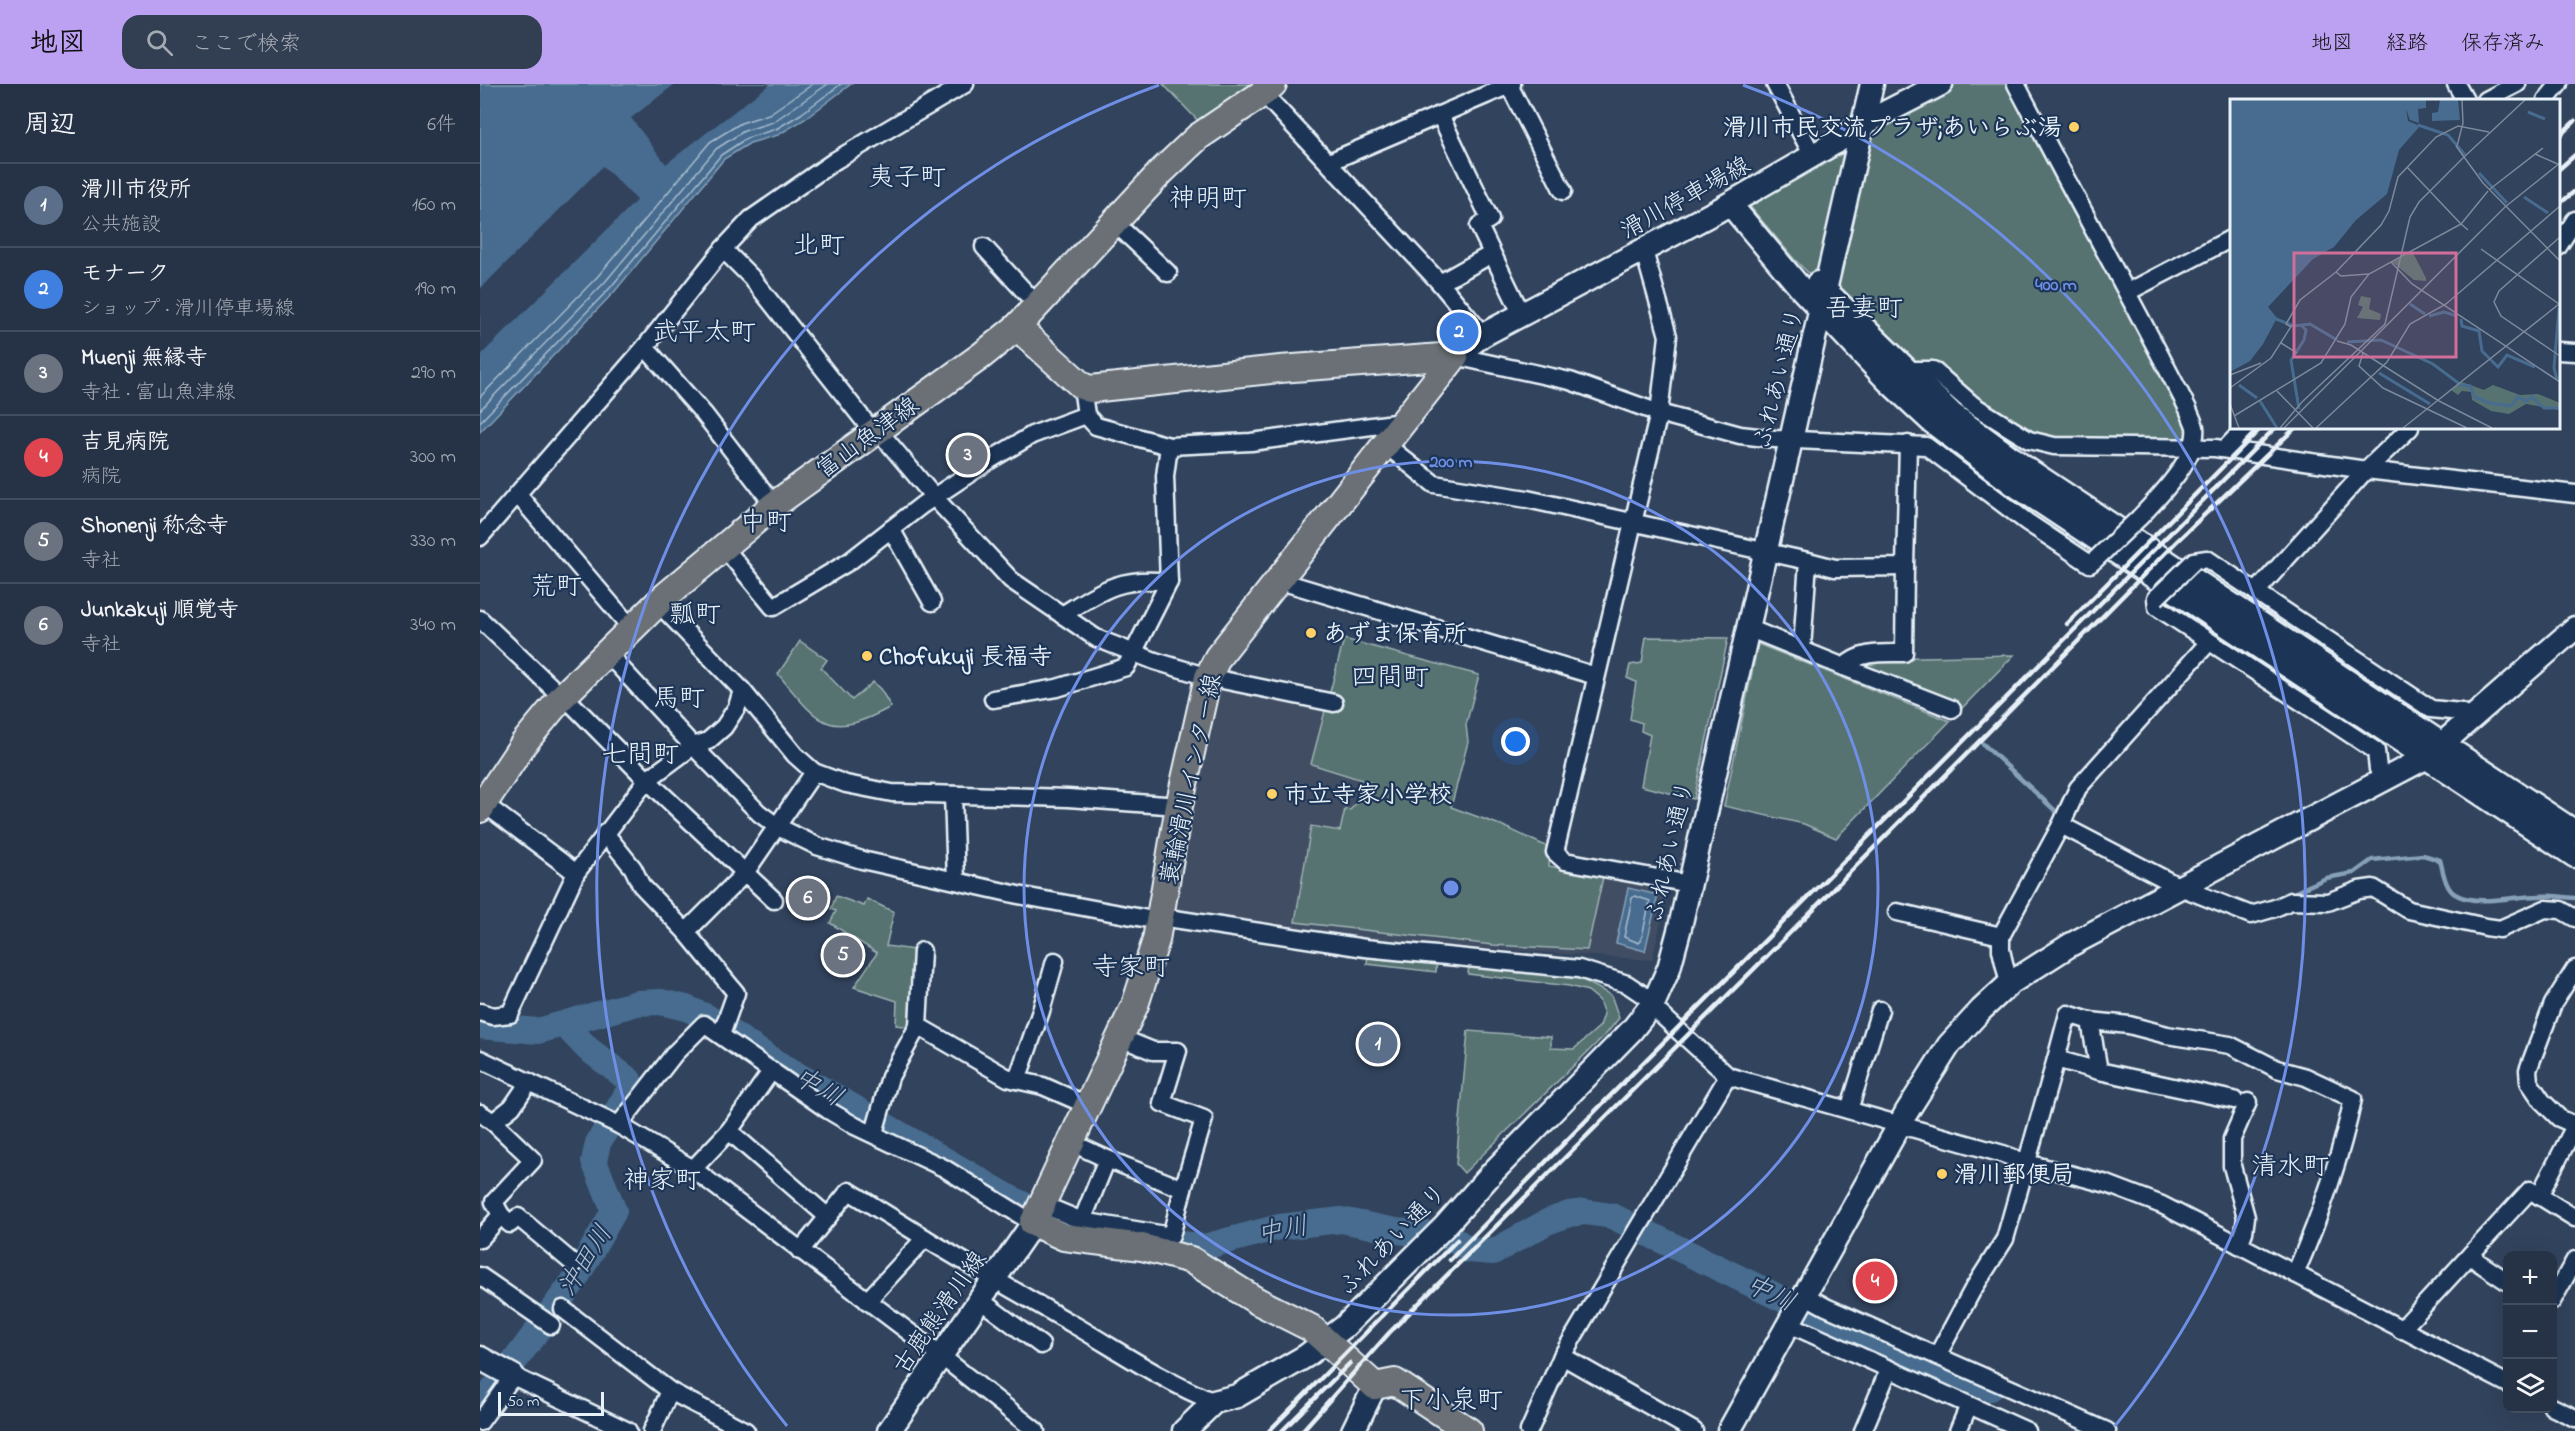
<!DOCTYPE html>
<html lang="ja">
<head>
<meta charset="utf-8">
<style>
  :root { --surface:#263246; --page:#323e51; --text:#f1f3f6; --muted:#a4aab3; --line:#424d5f; --accent:#bca0f2 }
  body { margin:0; font-family:"Indie Flower","Klee One",sans-serif; background:var(--page); color:var(--text) }
  .controls { position:absolute; right:18px; bottom:18px; display:grid; overflow:hidden; border-radius:12px; box-shadow:0 6px 24px #0002 }
  .controls button { width:54px; height:54px; display:grid; place-items:center; padding:0; border:0; border-bottom:2px solid var(--line); background:var(--surface); color:var(--text); font:30px sans-serif }
  .scale { position:absolute; left:18px; bottom:15px; width:106px; box-sizing:border-box; padding-left:6px; border:3px solid #e8f1f8; border-top:0; font-size:16px; line-height:21px; white-space:nowrap; color:#e8f1f8; -webkit-text-stroke:4px #1d3557; paint-order:stroke }
  .you { position:absolute; left:1036px; top:658px; width:21px; height:21px; margin:-15px; border:4px solid #fff; border-radius:50%; background:#1a73e8; box-shadow:0 0 0 9px #1a73e833 }
  .badge { display:grid; place-items:center; width:39px; height:39px; border-radius:50%; background:var(--accent); color:#fff; font-size:20px; font-weight:700 }
  .pin { position:absolute; translate:-50% -50%; border:3px solid #fff; box-shadow:0 2px 6px #0006 }
  .list { margin:0; padding:0; list-style:none }
  h2 { display:flex; justify-content:space-between; align-items:center; height:78px; margin:0; padding:0 24px; font-size:26px }
  h2 small { font-size:20px; font-weight:400; color:var(--muted) }
  .list li { display:grid; grid-template-columns:39px 1fr auto; gap:18px; align-items:center; box-sizing:border-box; height:84px; padding:0 24px; border-top:2px solid var(--line) }
  .list b { display:block; font-size:22px; white-space:nowrap }
  .list p { margin:0; font-size:20px; white-space:nowrap; color:var(--muted) }
  .list em { font-size:20px; font-style:normal; color:var(--muted) }
  .icon { flex:none; width:33px; height:33px; fill:none; stroke:currentColor; stroke-width:2; stroke-linecap:round; stroke-linejoin:round }
  .map { position:relative; flex:none; width:2095px; height:1347px; overflow:hidden }
  header { display:flex; align-items:center; gap:36px; box-sizing:border-box; height:84px; padding:0 30px; background:var(--accent); color:#111 }
  header strong { font-size:28px }
  nav { display:flex; gap:33px; margin-inline-start:auto; font-size:21px }
  .search { width:420px; height:54px; background:var(--page); display:flex; align-items:center; gap:15px; box-sizing:border-box; padding:0 21px; border-radius:18px; color:var(--muted); font-size:22px }
  main { display:flex }
  aside { flex:1; background:var(--surface) }
  .map>svg:first-child { display:block }
  .built { fill:#404d62 }
  .green { fill:#567371; stroke:#9fb2b4; stroke-width:1.5 }
  .water { fill:#476c8f; stroke:#87a1b9; stroke-width:1.5 }
  .pier { fill:#32435d }
  .lines { fill:none; stroke-linecap:round; stroke-linejoin:round }
  .shore { stroke:#a8bcce; stroke-width:1.5 }
  .stream { stroke:#87a1b9; stroke-width:4.5 }
  .river { stroke:#476c8f; stroke-width:26 }
  .street-casing { stroke:#e8f1f8; stroke-width:21 }
  .secondary-casing { stroke:#e8f1f8; stroke-width:27 }
  .primary-casing { stroke:#e8f1f8; stroke-width:30 }
  .street { stroke:#1d3557; stroke-width:16 }
  .secondary { stroke:#1d3557; stroke-width:22 }
  .primary { stroke:#6b7074; stroke-width:26 }
  .rail { stroke:#e8f1f8; stroke-width:4.5 }
  .street-bridge-casing { stroke:#e8f1f8; stroke-width:21; stroke-linecap:butt }
  .street-bridge { stroke:#1d3557; stroke-width:16 }
  .ring { fill:none; stroke:#6e8fe5; stroke-width:3 }
  .poi-dot { fill:#ffd166; stroke:#1d3557; stroke-width:2 }
  .labels { text-anchor:middle; stroke-width:4.5; stroke-linejoin:round; paint-order:stroke }
  .poi-label { font-size:24px; font-weight:bold; fill:#e8f1f8; stroke:#1d3557; text-anchor:start }
  .street-label { font-size:24px; fill:#e8f1f8; stroke:#1d3557 }
  .neighbourhood-label { font-size:26px; fill:#e8f1f8; stroke:#1d3557 }
  .water-label { font-size:26px; font-style:italic; fill:#b0c2d3; stroke:#1d3557 }
  .inset-river { fill:none; stroke:#476c8f; stroke-width:3 }
  .inset-road { fill:none; stroke:#7b899b; stroke-width:1.5 }
  .view { fill:#d16f9a; fill-opacity:0.15; stroke:#d16f9a; stroke-width:3 }
  .inset-edge { fill:none; stroke:#e8f1f8; stroke-width:3 }
  .centre { fill:#6e8fe5; stroke:#1d3557; stroke-width:3 }
  .ring-label { font-size:18px; text-anchor:middle; font-weight:bold; fill:#6e8fe5; stroke:#1d3557; stroke-width:4.5; stroke-linejoin:round; paint-order:stroke }
</style>
</head>
<body>
<header>
<strong>地図</strong>
<div class="search"><svg class="icon" aria-label="search" viewBox="0 0 24 24"><circle cx="10" cy="10" r="6"/><path d="M15 15l6 6"/></svg>ここで検索</div>
<nav><a>地図</a><a>経路</a><a>保存済み</a></nav>
</header>
<main>
<aside>
<h2>周辺<small>6件</small></h2>
<ul class="list">
<li><span class="badge" style="background:#5c6f8a">1</span><div><b>滑川市役所</b><p>公共施設</p></div><em>160 m</em></li>
<li><span class="badge" style="background:#3f7fe0">2</span><div><b>モナーク</b><p>ショップ · 滑川停車場線</p></div><em>190 m</em></li>
<li><span class="badge" style="background:#6b7280">3</span><div><b>Muenji 無縁寺</b><p>寺社 · 富山魚津線</p></div><em>290 m</em></li>
<li><span class="badge" style="background:#e0444e">4</span><div><b>吉見病院</b><p>病院</p></div><em>300 m</em></li>
<li><span class="badge" style="background:#6b7280">5</span><div><b>Shonenji 称念寺</b><p>寺社</p></div><em>330 m</em></li>
<li><span class="badge" style="background:#6b7280">6</span><div><b>Junkakuji 順覚寺</b><p>寺社</p></div><em>340 m</em></li>
</ul>
</aside>
<div class="map">
<svg width="2095" height="1347" viewBox="0 0 2095 1347">
  <rect width="100%" height="100%" fill="#32435d"/>
  <filter id="ink" filterUnits="userSpaceOnUse"><feTurbulence type="fractalNoise" baseFrequency=".0167" numOctaves="2"/><feDisplacementMap in="SourceGraphic" scale="12" xChannelSelector="R" yChannelSelector="G"/><feConvolveMatrix kernelMatrix="1 2 1 2 8 2 1 2 1" color-interpolation-filters="sRGB"/></filter>
  <g filter="url(#ink)">
    <!-- built -->
    <path class="built" d="M736,599L845,622L831,681L971,723L1023,742L1069,782L1189,805L1172,876L969,862L806,845L689,827Z"/>
    <!-- green -->
    <g class="green">
      <path d="M683,0H773L722,41Z"/>
      <path d="M1461,0H1536L1708,325L1713,363L1574,362L1425,286L1371,230L1315,176L1262,113Z"/>
      <path d="M1166,553L1248,554L1214,715L1161,702L1170,651L1161,647L1162,639L1150,635L1156,598L1147,594L1150,581L1162,579Z"/>
      <path d="M864,555L999,591L986,641L988,658L971,723L1023,742L1070,764L1069,782L1123,793L1107,866L1013,861L815,838L831,742L860,747L865,725L870,726L895,700L831,680Z"/>
      <path d="M320,557L347,576L341,584L372,616L393,598L401,606L411,623C347,657 340,640 298,590Z"/>
      <path d="M1278,560L1470,637L1356,754L1324,740L1244,722Z"/>
      <path d="M1534,571L1481,625L1375,583L1395,574Z"/>
      <path d="M356,812L384,822L387,815L414,828L406,862L440,867L431,943L416,941L417,917L374,903L397,869L350,839L356,827L351,825Z"/>
      <path d="M888,870L957,877L956,888L887,880Z"/>
      <path d="M989,881L1099,894L1131,911L1139,934L1127,949L984,1089L976,1080L988,947L1071,953V964L1094,965L1120,942L1124,930L1119,916L1108,907L1089,902L988,890Z"/>
    </g>
    <!-- water -->
    <g class="water">
      <path d="M0,0H371L325,35L298,51L270,59L244,75L135,207L0,348Z"/>
      <path d="M1148,804L1178,811L1165,867L1136,859Z"/>
    </g>
    <!-- pier -->
    <g class="pier">
      <path d="M195,0H290L186,80L151,34Z"/>
      <path d="M123,82L157,116L0,272V205Z"/>
    </g>
    <g class="lines">
      <!-- shore -->
      <g class="shore">
        <path d="M0,313L118,192L230,58L261,39L289,30L333,0"/>
        <path d="M0,326L125,198L236,65L264,47L293,38L348,0"/>
        <path d="M0,338L130,204L241,71L267,54L296,45L321,30L361,0"/>
        <path d="M1155,812L1170,817L1161,857L1159,859L1144,853L1152,814Z"/>
      </g>
      <!-- stream -->
      <g class="stream">
        <path d="M1503,660L1582,733"/>
        <path d="M1807,812L1846,794L1874,789L1892,776L1943,771L1960,776C1963,786 1965,804 1975,810C1997,823 2034,812 2058,812C2070,811 2083,813 2095,814"/>
      </g>
      <!-- river -->
      <g class="river">
        <path d="M0,942L58,947L157,919L181,918L206,924L227,933L295,978L532,1115L579,1138"/>
        <path d="M664,1154L724,1163L799,1143L861,1136L916,1147L969,1152L989,1166L1013,1168L1067,1138L1089,1130L1104,1128L1132,1132L1300,1214L1510,1304"/>
        <path d="M0,1324L96,1194L134,1127L114,1077L118,1059L151,1003L149,996L108,965L85,941"/>
      </g>
      <!-- street casing -->
      <g class="street-casing">
        <g id="street">
          <path d="M1295,0L1333,72"/>
          <path d="M1536,0C1593,109 1652,216 1708,325C1710,331 1714,338 1715,343C1719,373 1678,414 1659,434"/>
          <path d="M1976,0L1985,16"/>
          <path d="M1029,1L1083,107"/>
          <path d="M783,9L960,199L1003,251"/>
          <path d="M2006,16L2037,0"/>
          <path d="M2066,16L2079,0"/>
          <path d="M960,31L1010,135L999,142L1042,231"/>
          <path d="M849,78L1032,0"/>
          <path d="M634,138L688,189"/>
          <path d="M504,163L557,221"/>
          <path d="M2078,163L2095,136"/>
          <path d="M243,165L271,193L386,339L397,345L454,413L531,496L616,554L675,577L728,593L854,619"/>
          <path d="M1164,167L1188,252L1179,329L1075,768L1085,777L1210,800"/>
          <path d="M960,199L1008,172"/>
          <path d="M1648,208L1752,154"/>
          <path d="M165,263L224,330L294,421"/>
          <path d="M2078,267L2095,268"/>
          <path d="M975,272L1090,297L1179,329L1260,351L1295,355L1446,362L1547,438L1610,480L1616,475"/>
          <path d="M1425,286H1453L1493,321L1549,356L1574,362L1735,364L1886,386L2095,410"/>
          <path d="M606,331L616,342L689,362L771,358L922,338"/>
          <path d="M905,360L954,400L1047,415L1328,477L1322,565"/>
          <path d="M1745,365L1765,344"/>
          <path d="M38,411L152,545"/>
          <path d="M411,445L452,518"/>
          <path d="M0,453L165,263L243,165L271,135L356,76L485,0"/>
          <path d="M243,462L293,523L370,477L442,421L510,376L552,351L606,331L602,302"/>
          <path d="M1328,477L1355,484L1425,483L1428,360"/>
          <path d="M1714,477L1727,475L1951,625L1981,628L1993,634"/>
          <path d="M797,496L1116,592"/>
          <path d="M1776,508L1886,386L1930,344"/>
          <path d="M1676,514L1677,523L1896,667L1898,685L1903,698"/>
          <path d="M178,519L262,606L315,671L334,688L366,700L412,709L588,714L699,722"/>
          <path d="M582,531C621,507 640,492 689,498L685,392L689,362"/>
          <path d="M0,535L82,613L90,618L167,696L294,816"/>
          <path d="M1268,544L1364,583C1379,567 1403,569 1424,569L1425,483"/>
          <path d="M127,569L213,662L279,729L298,743L337,762L382,776L538,811L668,835L681,833L885,864L1099,885L1147,900L1174,918L1177,927L1248,992L1523,1070L1547,1079L1627,1100L1682,1121L2028,1300"/>
          <path d="M1364,583L1472,625"/>
          <path d="M513,615L577,604L646,583L689,498"/>
          <path d="M473,711L476,797"/>
          <path d="M3,719L96,789"/>
          <path d="M1581,741L1700,803L1771,831L1795,824L1811,817L1848,818L1879,806L1893,804L1929,826L2006,843L2020,845L2065,825L2081,826L2095,834"/>
          <path d="M125,749L153,784L161,801L206,848L256,909L241,951"/>
          <path d="M1417,828L1521,852"/>
          <path d="M206,848L265,789L334,688"/>
          <path d="M2095,885L2073,920L2048,986L2049,998L2062,1017L2079,1034L2095,1041"/>
          <path d="M1529,900L1521,866V852L1581,741L1598,704L1729,558"/>
          <path d="M0,928L13,932L30,930L96,789L167,696L213,662L228,657L244,643L257,623L262,606"/>
          <path d="M1610,937L1649,941L1687,951L1750,961L1797,985L1826,993L1873,1015C1860,1076 1840,1133 1815,1190"/>
          <path d="M438,942L442,867"/>
          <path d="M641,954L673,967H698L682,1019L724,1035L703,1105"/>
          <path d="M0,975L139,1041L213,1085L461,1272L556,1347"/>
          <path d="M1576,975L1588,930L1610,937L1619,987"/>
          <path d="M537,996L561,927L575,877"/>
          <path d="M1369,1026L1400,926"/>
          <path d="M0,1029L13,1038"/>
          <path d="M139,1041L195,969L224,940L348,1026L375,1042L464,1084L553,1139"/>
          <path d="M249,1047L292,986"/>
          <path d="M394,1049L410,993L438,942L528,994L563,1002L609,1022"/>
          <path d="M213,1085L249,1047L348,1133"/>
          <path d="M2059,1112L2095,1042"/>
          <path d="M561,1120L602,1137L627,1075L590,1058"/>
          <path d="M21,1131L30,1140L38,1133L94,1180"/>
          <path d="M602,1137L691,1152L703,1105L627,1075"/>
          <path d="M445,1154C495,1185 546,1213 596,1242C642,1269 685,1298 734,1318"/>
          <path d="M0,1155L21,1131L14,1118L53,1076L13,1038L32,1023L49,998"/>
          <path d="M1759,1161L1764,1148L1766,1133L1752,1082V1055L1768,1018"/>
          <path d="M320,1167L369,1107L445,1154L387,1217"/>
          <path d="M1991,1170L1998,1178L2028,1198"/>
          <path d="M0,1192L71,1241"/>
          <path d="M1324,1211L1346,1223L1627,1347"/>
          <path d="M500,1216L561,1261"/>
          <path d="M2072,1217L2095,1176"/>
          <path d="M83,1225L190,1307L266,1347"/>
          <path d="M1309,1240L1547,1347"/>
          <path d="M1921,1246L2050,1106L2095,1134"/>
          <path d="M1082,1272L1214,1347"/>
          <path d="M1457,1272L1492,1207L1525,1155L1576,975L1619,987L1754,1016"/>
          <path d="M2072,1323L2095,1334"/>
          <path d="M0,1338L33,1292L148,1347"/>
          <path d="M172,1347L190,1307"/>
          <path d="M1049,1347L1082,1272L1248,992"/>
          <path d="M1383,1347L1409,1285"/>
          <path d="M1478,1347L1489,1321"/>
        </g>
      </g>
      <!-- secondary casing -->
      <g class="secondary-casing">
        <g id="secondary">
          <path d="M1250,120L1322,206L1407,296L1451,337L1532,399L2095,772"/>
          <path d="M1338,199L1472,330L1544,383L2095,748"/>
          <path d="M975,272L1003,251L1237,127L1358,57L1383,40L1461,0"/>
          <path d="M0,1274L33,1292"/>
          <path d="M409,1347L553,1139"/>
          <path d="M704,1347L734,1318L757,1312L826,1272L864,1243L965,1142L1013,1088L1152,946L1174,918L1189,884L1200,843L1392,0"/>
          <path d="M873,1347L895,1302"/>
          <path d="M1249,1347L1426,1029L1469,961L1501,926L1529,900L1590,861L1947,673L2095,544"/>
        </g>
      </g>
      <!-- primary casing -->
      <g class="primary-casing">
        <g id="primary">
          <path d="M537,243L602,302L610,305L800,285L975,272"/>
          <path d="M975,272L738,573L728,593L699,722L676,856L655,921L553,1139L584,1153L662,1163L711,1176L777,1217L831,1244L895,1302L915,1298L989,1347"/>
          <path d="M0,725L44,659L82,613L182,515L294,421L501,272L537,243L682,87L718,53L783,9L793,0"/>
        </g>
      </g>
      <!-- street -->
      <use href="#street" class="street"/>
      <!-- secondary -->
      <use href="#secondary" class="secondary"/>
      <!-- primary -->
      <use href="#primary" class="primary"/>
      <!-- rail -->
      <g class="rail">
        <path d="M2078,53L2095,37"/>
        <path d="M2078,86L2095,71"/>
        <path d="M2078,121L2095,107"/>
        <path d="M1587,540L1781,344"/>
        <path d="M970,1176L1128,1014L1795,344"/>
        <path d="M789,1347L977,1156"/>
        <path d="M802,1347L870,1279"/>
        <path d="M822,1347L909,1249L1294,865L1696,458L1815,344"/>
      </g>
      <!-- street-bridge casing -->
      <g class="street-bridge-casing">
        <g id="street-bridge">
          <path d="M1616,475L1659,434"/>
          <path d="M1676,514L1714,477"/>
        </g>
      </g>
      <!-- street-bridge -->
      <use href="#street-bridge" class="street-bridge"/>
    </g>
  </g>
  <!-- distance rings -->
  <g class="ring">
    <circle cx="971" cy="804" r="427"/>
    <path d="M307 1342A855 855 0 0 1 679 1M1263 1A855 855 0 0 1 1635 1342"/>
  </g>
  <!-- markers -->
  <g class="poi-dot">
    <circle cx="1594" cy="43" r="6"/>
    <circle cx="831" cy="549" r="6"/>
    <circle cx="387" cy="572" r="6"/>
    <circle cx="792" cy="710" r="6"/>
    <circle cx="1462" cy="1090" r="6"/>
  </g>
  <g class="labels">
    <!-- poi labels -->
    <g class="poi-label">
      <text x="1582" y="51" text-anchor="end">滑川市民交流プラザ;あいらぶ湯</text>
      <text x="843" y="557">あずま保育所</text>
      <text x="399" y="580">Chofukuji 長福寺</text>
      <text x="804" y="718">市立寺家小学校</text>
      <text x="1474" y="1098">滑川郵便局</text>
    </g>
    <!-- street labels -->
    <g class="street-label">
      <text transform="translate(1205 113) rotate(-29)" y="8">滑川停車場線</text>
      <text transform="translate(1298 294) rotate(-76)" y="8">ふれあい通り</text>
      <text transform="translate(387 353) rotate(-36)" y="8">富山魚津線</text>
      <text transform="translate(710 695) rotate(-78)" y="8">蓑輪滑川インター線</text>
      <text transform="translate(1189 767) rotate(-77)" y="8">ふれあい通り</text>
      <text transform="translate(912 1155) rotate(-46)" y="8">ふれあい通り</text>
      <text transform="translate(459 1228) rotate(-55)" y="8">古鹿熊滑川線</text>
    </g>
    <!-- neighbourhood labels -->
    <g class="neighbourhood-label">
      <text x="427" y="101">夷子町</text>
      <text x="728" y="122">神明町</text>
      <text x="339" y="169">北町</text>
      <text x="1384" y="232">吾妻町</text>
      <text x="224" y="256">武平太町</text>
      <text x="286" y="446">中町</text>
      <text x="76" y="510">荒町</text>
      <text x="215" y="538">瓢町</text>
      <text x="910" y="601">四間町</text>
      <text x="199" y="622">馬町</text>
      <text x="160" y="678">七間町</text>
      <text x="651" y="891">寺家町</text>
      <text x="1810" y="1090">清水町</text>
      <text x="182" y="1104">神家町</text>
      <text x="971" y="1324">下小泉町</text>
    </g>
    <!-- water labels -->
    <g class="water-label">
      <text transform="translate(339 1002) rotate(30)" y="9">中川</text>
      <text transform="translate(802 1145) rotate(-11)" y="9">中川</text>
      <text transform="translate(104 1176) rotate(-58)" y="9">沖田川</text>
      <text transform="translate(1291 1208) rotate(25)" y="9">中川</text>
    </g>
  </g>
  <!-- overview -->
  <g transform="translate(1750 15)">
    <rect width="330" height="330" fill="#32435d"/>
    <path d="M182,152L196,179V182L184,181L162,163ZM131,197L141,199L139,210L151,215L150,221L127,219L133,208L128,206ZM232,283L254,291L263,286L290,296L308,295L330,304V311L296,305L279,315L261,312L242,301L241,293L232,292L228,296L221,291Z" fill="#567371"/>
    <path d="M0,1H228L230,21L202,22V14L208,13L210,1H196V9L188,10L189,24L180,21L176,10L178,22L190,27L169,51L157,95L126,121L104,148L83,160L38,208L47,219L33,245L20,262L0,273Z" fill="#476c8f"/>
    <path class="inset-river" d="M298,13L315,20M188,26L218,36L235,56M249,74L277,104M294,98L318,114M180,205L195,215M199,217L214,213L227,217M46,220L64,227L80,225L107,241M231,220L232,227L249,232L252,252L268,268L277,256L305,268M117,243L151,241L203,265L231,286L240,287L245,298L259,304L281,307L288,298L296,302L302,298L314,309H330M149,274L200,305M327,280L324,269L329,209M9,286L27,299M30,302L47,329M69,310L61,261L74,241L76,231L71,226"/>
    <path class="inset-road" d="M295,1L234,58L253,84L330,162M227,47L233,24L232,1M305,55L330,66M177,68L231,125L258,92M260,90L313,49M330,138L269,192L264,203L271,217L330,257M161,163L182,185L330,283M106,173L111,177L139,175M61,228L56,225L70,201L106,173L151,126L159,112L168,78L206,38L228,27L259,33M107,242L121,246L209,302L262,329M51,244L67,254M133,254L129,267L153,289L237,329M0,276L31,264M0,289L41,259L62,226M47,292L83,329M0,305L9,329M4,317L91,264L115,225L121,198L139,175L231,125L238,131M50,329L72,303L155,225L180,118L189,103L234,58L226,47M54,329L275,108L330,64M86,329L157,263L180,225L216,205L330,107M173,329L329,205L251,150"/>
    <path class="view" d="M64,154H226V258H64Z"/>
    <rect width="330" height="330" class="inset-edge"/>
  </g>
  <circle cx="971" cy="804" r="9" class="centre"/>
  <g class="ring-label">
    <text x="1576" y="206">400 m</text>
    <text x="971" y="383">200 m</text>
  </g>
</svg>
<div class="controls">
<button>+</button>
<button>−</button>
<button><svg class="icon" aria-label="layers" viewBox="0 0 24 24"><path d="M12 4l9 5-9 5-9-5zM3 14l9 5 9-5"/></svg></button>
</div>
<div class="scale">50 m</div>
<div class="you"></div>
<div class="pin badge" style="left:898px;top:960px;background:#5c6f8a">1</div>
<div class="pin badge" style="left:979px;top:248px;background:#3f7fe0">2</div>
<div class="pin badge" style="left:488px;top:371px;background:#6b7280">3</div>
<div class="pin badge" style="left:1395px;top:1197px;background:#e0444e">4</div>
<div class="pin badge" style="left:363px;top:871px;background:#6b7280">5</div>
<div class="pin badge" style="left:328px;top:814px;background:#6b7280">6</div>
</div>
</main>
</body>
</html>
